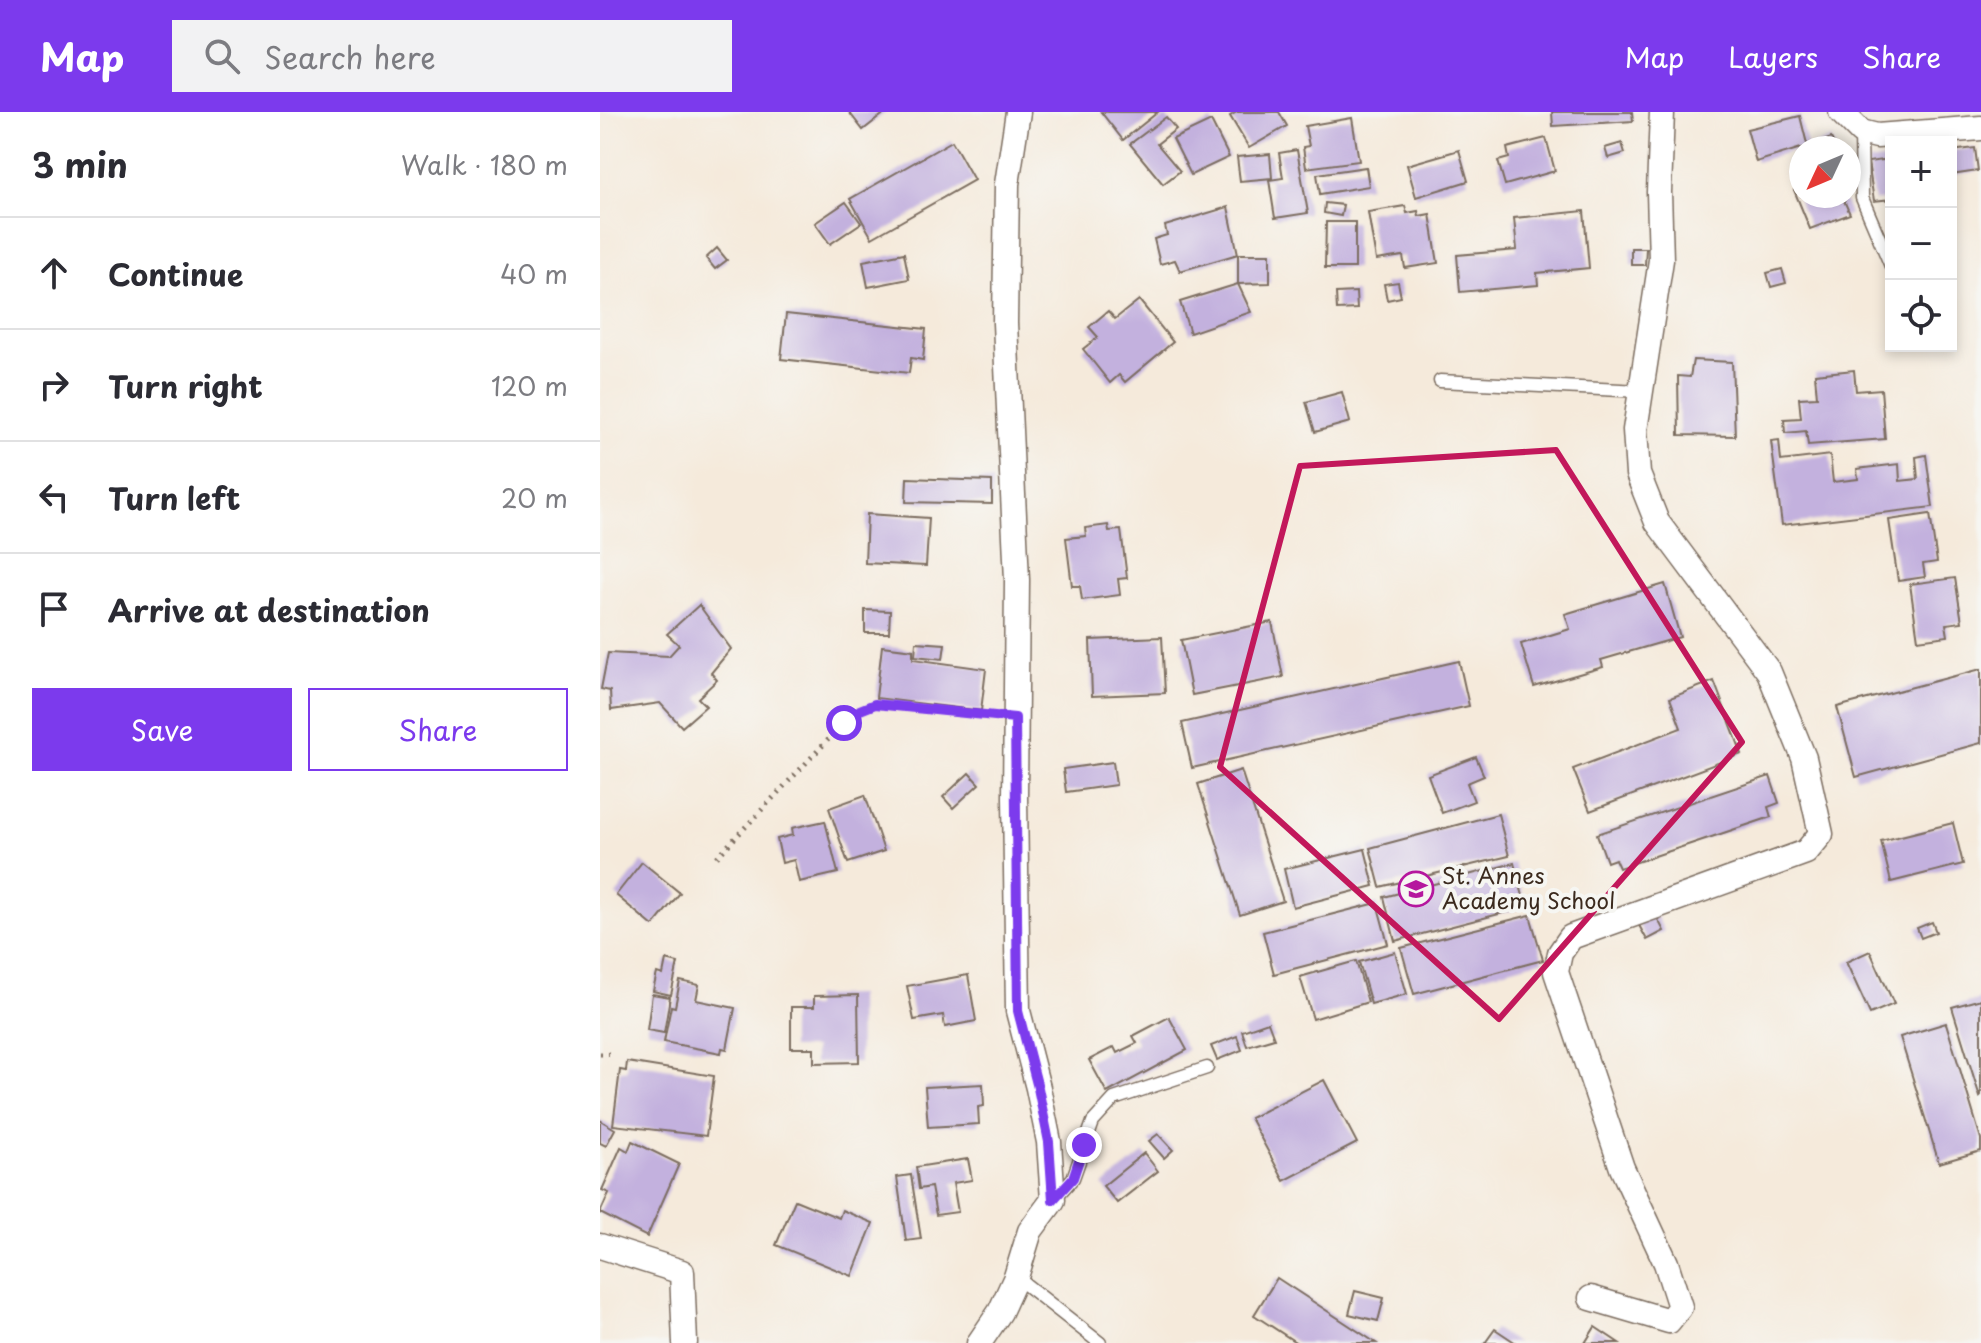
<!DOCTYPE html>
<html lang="en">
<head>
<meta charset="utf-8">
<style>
  :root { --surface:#fff; --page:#f2f2f3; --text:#2b2b33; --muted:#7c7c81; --line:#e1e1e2; --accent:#7c3aed }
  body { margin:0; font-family:"Playpen Sans",sans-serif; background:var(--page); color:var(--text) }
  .controls { position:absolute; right:24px; top:24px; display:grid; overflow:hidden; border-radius:0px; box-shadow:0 4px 12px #0003 }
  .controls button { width:72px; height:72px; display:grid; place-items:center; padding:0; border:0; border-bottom:2px solid var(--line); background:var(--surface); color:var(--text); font:40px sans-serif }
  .compass { position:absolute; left:1189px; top:24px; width:72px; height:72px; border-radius:50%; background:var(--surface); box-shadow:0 4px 12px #0003; rotate:226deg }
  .stop { position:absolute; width:24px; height:24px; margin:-18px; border:6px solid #7c3aed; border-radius:50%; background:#fff }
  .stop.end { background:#7c3aed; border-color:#fff; box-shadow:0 2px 8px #0008 }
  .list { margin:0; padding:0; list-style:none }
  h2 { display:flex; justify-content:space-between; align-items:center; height:104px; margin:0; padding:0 32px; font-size:34px }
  h2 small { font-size:26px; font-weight:400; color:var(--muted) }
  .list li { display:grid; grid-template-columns:52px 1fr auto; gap:24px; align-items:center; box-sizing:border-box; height:112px; padding:0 32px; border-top:2px solid var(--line) }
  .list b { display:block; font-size:30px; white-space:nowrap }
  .list em { font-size:26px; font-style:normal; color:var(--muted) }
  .actions { display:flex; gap:16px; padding:24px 32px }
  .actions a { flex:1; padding:18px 0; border:2px solid var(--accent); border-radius:0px; text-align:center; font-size:28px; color:var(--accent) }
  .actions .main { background:var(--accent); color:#fff }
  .icon { flex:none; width:44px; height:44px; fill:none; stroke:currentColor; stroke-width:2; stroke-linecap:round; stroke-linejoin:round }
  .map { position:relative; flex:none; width:1381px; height:1231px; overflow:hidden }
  header { display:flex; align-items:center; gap:48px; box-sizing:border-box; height:112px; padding:0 40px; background:var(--accent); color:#fff }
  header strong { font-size:38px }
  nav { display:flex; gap:44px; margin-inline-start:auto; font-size:28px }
  .search { width:560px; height:72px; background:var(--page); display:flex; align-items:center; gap:20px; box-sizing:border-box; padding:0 28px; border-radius:0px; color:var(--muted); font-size:30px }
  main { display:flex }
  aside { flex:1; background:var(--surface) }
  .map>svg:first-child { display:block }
  .building { fill:#c3b1de }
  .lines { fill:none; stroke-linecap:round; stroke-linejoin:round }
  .service-casing { stroke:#7c6d60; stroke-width:15 }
  .minor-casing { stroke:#7c6d60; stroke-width:27 }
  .path { stroke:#7c6d60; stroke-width:5; stroke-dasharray:2 6; stroke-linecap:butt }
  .service { stroke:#fff; stroke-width:12 }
  .minor { stroke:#fff; stroke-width:24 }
  .route { stroke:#7c3aed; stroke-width:10 }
  .marked { fill:none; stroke:#c2185b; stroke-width:6; stroke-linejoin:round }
  .labels { text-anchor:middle; stroke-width:8; stroke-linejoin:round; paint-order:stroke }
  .poi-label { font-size:22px; fill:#3b2a1e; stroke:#f6f6f2; text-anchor:start }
</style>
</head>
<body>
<header>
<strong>Map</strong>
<div class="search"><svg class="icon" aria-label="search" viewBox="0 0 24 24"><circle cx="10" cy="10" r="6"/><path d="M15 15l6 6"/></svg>Search here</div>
<nav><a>Map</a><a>Layers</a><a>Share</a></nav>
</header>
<main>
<aside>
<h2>3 min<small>Walk · 180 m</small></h2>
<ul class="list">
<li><svg class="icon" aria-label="ahead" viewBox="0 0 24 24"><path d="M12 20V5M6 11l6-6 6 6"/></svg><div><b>Continue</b></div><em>40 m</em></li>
<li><svg class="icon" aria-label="right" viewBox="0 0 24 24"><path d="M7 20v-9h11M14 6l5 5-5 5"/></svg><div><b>Turn right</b></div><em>120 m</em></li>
<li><svg class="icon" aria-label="left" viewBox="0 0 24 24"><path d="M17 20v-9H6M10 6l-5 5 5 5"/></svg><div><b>Turn left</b></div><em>20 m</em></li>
<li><svg class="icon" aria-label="arrive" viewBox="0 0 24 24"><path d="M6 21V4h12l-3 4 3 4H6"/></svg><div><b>Arrive at destination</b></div></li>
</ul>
<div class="actions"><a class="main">Save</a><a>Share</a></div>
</aside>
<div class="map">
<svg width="1381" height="1231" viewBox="0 0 1381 1231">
  <rect width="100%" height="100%" fill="#f6f6f2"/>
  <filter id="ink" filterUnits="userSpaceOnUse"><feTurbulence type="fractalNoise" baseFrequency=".0125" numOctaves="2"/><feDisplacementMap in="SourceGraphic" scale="16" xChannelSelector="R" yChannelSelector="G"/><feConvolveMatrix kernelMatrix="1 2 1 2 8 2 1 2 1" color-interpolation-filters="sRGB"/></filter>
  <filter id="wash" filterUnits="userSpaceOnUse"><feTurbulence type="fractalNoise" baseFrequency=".006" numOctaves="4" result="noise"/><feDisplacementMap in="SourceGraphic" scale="32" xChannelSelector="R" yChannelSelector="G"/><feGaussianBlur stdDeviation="1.8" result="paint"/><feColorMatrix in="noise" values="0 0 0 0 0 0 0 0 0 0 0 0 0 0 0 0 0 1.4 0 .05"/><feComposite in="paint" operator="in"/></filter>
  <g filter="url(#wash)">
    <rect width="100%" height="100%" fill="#f5eadb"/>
    <g id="blocks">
      <!-- building -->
      <g class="building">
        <path d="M249,0H286L263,18Z"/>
        <path d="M501,0H558L523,28Z"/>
        <path d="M637,0H679L687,14L649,36L630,4Z"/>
        <path d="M952,0H1032L1033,9L953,14Z"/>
        <path d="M1200,4L1208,36L1231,26L1236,36H1201L1156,50L1147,17Z"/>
        <path d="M566,5L576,17L557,32L580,59L563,72L530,32Z"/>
        <path d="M752,6L759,49L706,56L703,35L709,34L705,14Z"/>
        <path d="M611,9L629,45L591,63L573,27Z"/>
        <path d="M946,26L955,59L905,73L898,49L909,46L907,36Z"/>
        <path d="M352,29L374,68L272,126L250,87Z"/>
        <path d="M1022,31L1025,41L1008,46L1005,36Z"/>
        <path d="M1375,36L1378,59L1351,63V39Z"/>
        <path d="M697,38L708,101L675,106L669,68L683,66L679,41Z"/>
        <path d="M859,38L868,69L816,85L807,53Z"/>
        <path d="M670,42L672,66L640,69L637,45Z"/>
        <path d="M1291,47V87L1274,89L1268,50Z"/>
        <path d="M766,55L769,74L720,82L717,62Z"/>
        <path d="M1201,75V84H1242L1250,102L1210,117L1194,78Z"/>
        <path d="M246,90L261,111L230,132L215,111Z"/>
        <path d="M725,91L743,93L741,104L724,101Z"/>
        <path d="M805,94L807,101L818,99L819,104L830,102L838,151L805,156L803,144L776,148L768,100Z"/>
        <path d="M628,95L638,142L580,159L575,148L560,152L554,127L567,123L565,114Z"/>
        <path d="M984,99L989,156L937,161L938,173L860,180L857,143L917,138L914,106Z"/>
        <path d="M726,110H755V156H725Z"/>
        <path d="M117,136L127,148L115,157L106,146Z"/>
        <path d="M1031,136H1046L1045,153H1031Z"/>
        <path d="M304,141L309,167L268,175L263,149Z"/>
        <path d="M638,142H670V171L638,172L651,200L590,221L580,190L638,172Z"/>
        <path d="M1182,157L1186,171L1171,175L1167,161Z"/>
        <path d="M798,170L801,185L787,188L784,172Z"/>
        <path d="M756,180L757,197L737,198L736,181Z"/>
        <path d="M539,188L573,230L525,270L519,263L510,271L483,237L498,225L489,215L508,199L515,207Z"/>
        <path d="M186,202L326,217L323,248L311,246L309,261L181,247Z"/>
        <path d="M1093,248L1132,250L1135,324L1079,323L1078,264L1090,265Z"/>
        <path d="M1254,258L1256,279L1281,277L1285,327L1208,333L1206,319L1185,321L1184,307L1201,306L1199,286L1217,285L1215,262Z"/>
        <path d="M742,280L750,310L715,320L706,290Z"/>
        <path d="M1179,328L1181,349L1230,343L1233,370L1258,367L1257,357L1299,352L1300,369L1318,367L1316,345L1326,343L1333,395L1182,413L1171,329Z"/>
        <path d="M307,366L392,369V392L306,390Z"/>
        <path d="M267,402L329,406L326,454L265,451Z"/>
        <path d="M1330,402L1337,450L1323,452L1325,465L1298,469L1289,408Z"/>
        <path d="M508,413L509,419L521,418L527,466L518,467L520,483L482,488L480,474H472L466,426L486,424L485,416Z"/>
        <path d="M1355,466L1362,510L1346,512L1348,524L1318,528L1310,472Z"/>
        <path d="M1065,472L1080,525L1001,548L1003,555L934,575L921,532L970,517L965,502Z"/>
        <path d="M99,493L131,537L111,561L117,568L98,586L106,594L82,615L60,591L11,598L10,579L1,577L8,541L69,544L79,533L67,522Z"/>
        <path d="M265,498L290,499L289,521H265Z"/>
        <path d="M672,510L683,565L592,583L581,528Z"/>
        <path d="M562,525L565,581L492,584L490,528Z"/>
        <path d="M316,530L345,532L343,547L315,544Z"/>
        <path d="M282,534L313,538V547L386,557L381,599L276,586Z"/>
        <path d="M859,549L869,594L592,656L582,611Z"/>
        <path d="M1381,557V631L1256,665L1237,595Z"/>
        <path d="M1114,569L1142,642L990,699L973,657L1081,616L1070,586Z"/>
        <path d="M876,645L884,664L867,671L874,689L842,701L828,663Z"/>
        <path d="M513,650L516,673L466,680L463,657Z"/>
        <path d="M641,658L683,789L640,803L598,672Z"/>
        <path d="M369,661L379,672L353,696L343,685Z"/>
        <path d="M1170,664L1179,691L1168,695L1171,705L1019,756L1015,747L1007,750L997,722Z"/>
        <path d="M265,683L284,739L248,751L229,696Z"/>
        <path d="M898,702L909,744L780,775L770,736Z"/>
        <path d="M225,709L238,761L199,770L194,748L182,751L177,727L193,723L192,716Z"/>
        <path d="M1353,711L1363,752L1291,770L1281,729Z"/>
        <path d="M765,737L774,774L693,795L684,757Z"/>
        <path d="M42,750L80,781L53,814L16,783Z"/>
        <path d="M914,751L926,795L795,829L784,785Z"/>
        <path d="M777,791L788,832L674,862L663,820Z"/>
        <path d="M1052,796L1064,819L1047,828L1035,806Z"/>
        <path d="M930,803L943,848L814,882L801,836Z"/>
        <path d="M1332,810L1336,820L1321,826L1317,816Z"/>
        <path d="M1270,839L1294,892L1270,902L1246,850Z"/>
        <path d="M795,840L807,882L771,892L759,850Z"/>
        <path d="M66,848L78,851L71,883L53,879L57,861L63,863Z"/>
        <path d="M756,849L768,890L713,907L700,865Z"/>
        <path d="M368,863L376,909L345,915L343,903L314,908L307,874Z"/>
        <path d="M80,869L99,873L96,888L135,896L127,937L122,936L121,941L64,930L71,894L75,895Z"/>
        <path d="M52,882L70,885L64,921L47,918Z"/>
        <path d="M258,883L259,950L214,951V936H191V895H214V884Z"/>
        <path d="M1381,887V984L1380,985L1352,895Z"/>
        <path d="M569,905L587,938L507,981L489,948L514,935L517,941L537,931L533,924Z"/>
        <path d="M668,910L674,926L647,934L642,919Z"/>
        <path d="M1346,911L1381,1027V1039L1339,1051L1300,925Z"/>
        <path d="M637,924L642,938L617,948L611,934Z"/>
        <path d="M27,950L114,964L106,1024L13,1013L20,958L26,959Z"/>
        <path d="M724,968L757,1031L684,1069L650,1006Z"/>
        <path d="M383,972L384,994L378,995L379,1012L328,1015L325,975Z"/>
        <path d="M0,1008L15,1017L6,1034L0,1031Z"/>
        <path d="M558,1022L573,1038L564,1046L549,1029Z"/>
        <path d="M32,1029L79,1052L47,1125L0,1101L9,1081L2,1078L21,1035L28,1039Z"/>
        <path d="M544,1041L558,1059L517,1091L503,1074Z"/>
        <path d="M368,1047L372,1068L353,1071L358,1100L336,1103L331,1075L319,1077L316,1055Z"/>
        <path d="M311,1063L321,1127L306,1129L297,1065Z"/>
        <path d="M195,1088L239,1106L242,1098L273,1111L252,1164L176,1133Z"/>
        <path d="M677,1166L776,1231H697L654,1203Z"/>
        <path d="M755,1179L784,1186L778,1209L749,1202Z"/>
        <path d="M995,1215L1019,1231H985Z"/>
        <path d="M895,1217L916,1231H885Z"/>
      </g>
    </g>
  </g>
  <g filter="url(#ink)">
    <use href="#blocks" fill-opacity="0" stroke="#7c6d60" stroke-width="2"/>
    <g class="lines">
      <!-- service casing -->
      <g class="service-casing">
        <g id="service">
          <path d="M1261,20L1262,86L1291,154"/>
          <path d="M840,269L1041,279"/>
          <path d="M455,1086L473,1066L493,1010L514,987L607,956"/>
          <path d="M416,1165L500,1231"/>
        </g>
      </g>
      <!-- minor casing -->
      <g class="minor-casing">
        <g id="minor">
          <path d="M1241,0L1261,20L1277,24L1381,16"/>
          <path d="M0,1134L82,1160L85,1231"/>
          <path d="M991,1186L1069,1209L1080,1195L1066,1151L1022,1056L956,860L960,841L971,825L1206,740L1221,722L1204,646L1169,560L1057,410L1038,362L1035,318L1061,148L1059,80L1062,0"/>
          <path d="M379,1231L400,1200L416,1165L430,1119L453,1088L449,1030L438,976L418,899L415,685L417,468L405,211L407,72L418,0"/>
        </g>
      </g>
      <!-- path -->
      <g class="path">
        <path d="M117,745L244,611L260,598L275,592L394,603"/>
        <path d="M0,942H9"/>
      </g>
      <!-- service -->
      <use href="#service" class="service"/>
      <!-- minor -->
      <use href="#minor" class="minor"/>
    </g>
  </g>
  <g class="lines" filter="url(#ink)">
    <!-- route -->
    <path class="route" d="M244,611L260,598L275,592L415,606L418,899L438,976L449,1030L453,1088L473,1066L484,1033"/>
  </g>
  <!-- marked area -->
  <path class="marked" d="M956,338L1142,630L899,907L620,655L700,354Z"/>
  <!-- icons -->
  <defs>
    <g id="school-ring" transform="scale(1.8)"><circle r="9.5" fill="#f6f6f2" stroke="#b5179e" stroke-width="1.5"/><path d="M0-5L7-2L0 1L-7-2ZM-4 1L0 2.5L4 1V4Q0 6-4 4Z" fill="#b5179e"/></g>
  </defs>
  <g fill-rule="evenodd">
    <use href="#school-ring" x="816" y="777"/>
  </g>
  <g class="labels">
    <!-- poi labels -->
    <g class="poi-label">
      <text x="842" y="772">St. Annes<tspan x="842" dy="25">Academy School</tspan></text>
    </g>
  </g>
</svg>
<div class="controls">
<button>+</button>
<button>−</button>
<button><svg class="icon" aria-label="locate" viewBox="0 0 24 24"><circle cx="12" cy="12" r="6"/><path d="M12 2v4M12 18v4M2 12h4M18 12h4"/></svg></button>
</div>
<svg class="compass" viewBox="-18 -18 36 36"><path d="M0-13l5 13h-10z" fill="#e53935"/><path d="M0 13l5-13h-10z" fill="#7c7c81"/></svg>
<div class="stop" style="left:244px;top:611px"></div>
<div class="stop end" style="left:484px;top:1033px"></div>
</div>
</main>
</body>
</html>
